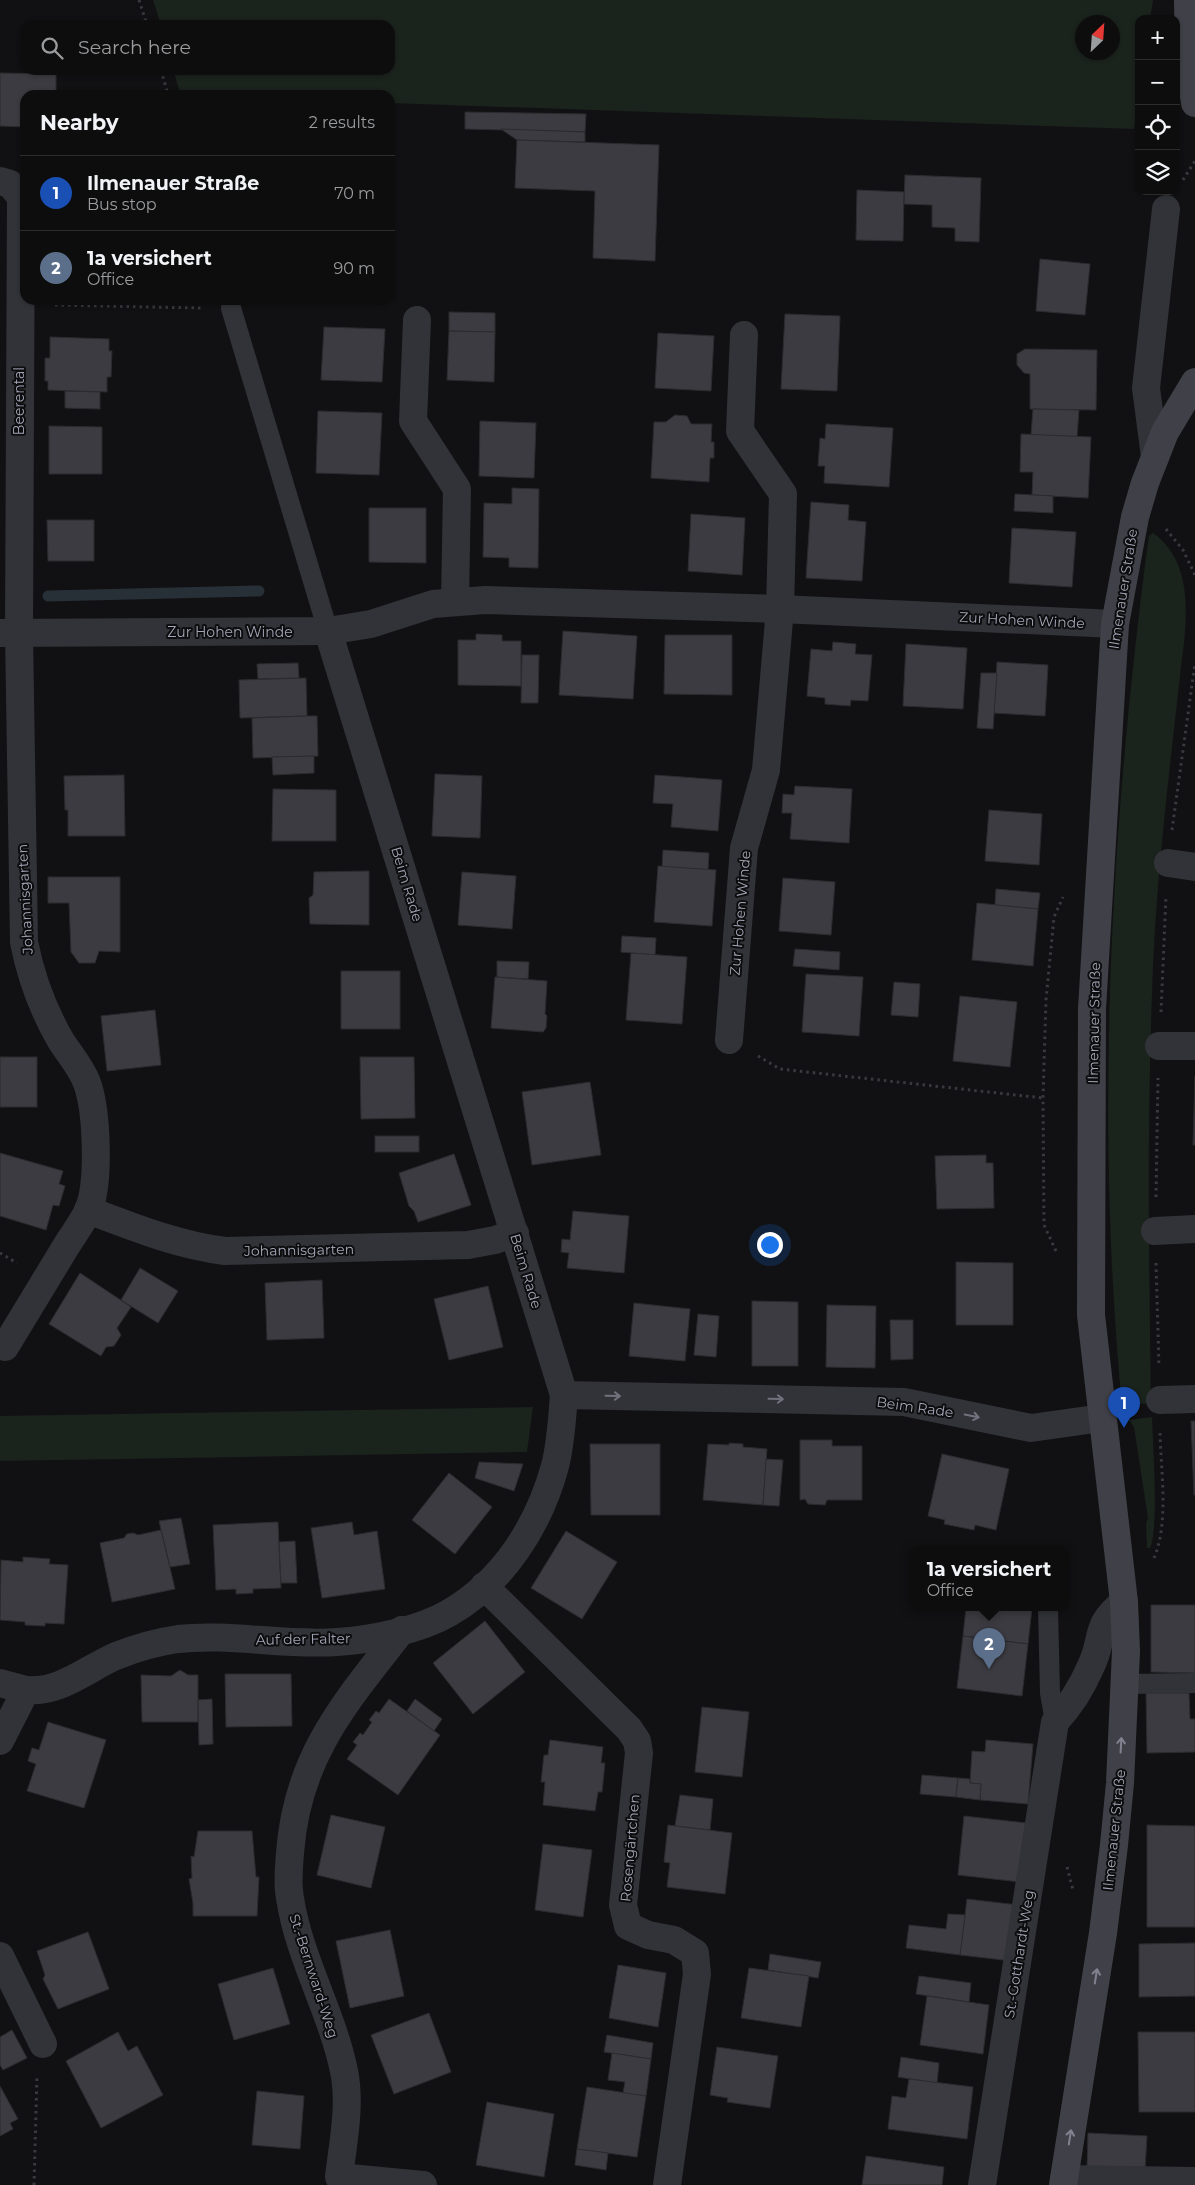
<!DOCTYPE html>
<html lang="en">
<head>
<meta charset="utf-8">
<style>
  :root { --surface:#0d0d0e; --page:#161617; --text:#f1f3f6; --muted:#9a9c9e; --line:#2d2d2e; --accent:#1a73e8 }
  body { margin:0; font-family:Montserrat,sans-serif; background:var(--page); color:var(--text) }
  .controls { position:absolute; right:15px; top:15px; display:grid; overflow:hidden; border-radius:10px; box-shadow:0 1px 4px #0004 }
  .controls button { width:45px; height:45px; display:grid; place-items:center; padding:0; border:0; border-bottom:1px solid var(--line); background:var(--surface); color:var(--text); font:25px sans-serif }
  .compass { position:absolute; left:1075px; top:15px; width:45px; height:45px; border-radius:50%; background:var(--surface); box-shadow:0 1px 4px #0004; rotate:25deg }
  .you { position:absolute; left:769px; top:1244px; width:18px; height:18px; margin:-12px; border:4px solid #fff; border-radius:50%; background:#1a73e8; box-shadow:0 0 0 8px #1a73e833 }
  .badge { display:grid; place-items:center; width:32px; height:32px; border-radius:50%; background:var(--accent); color:#fff; font-size:16px; font-weight:700 }
  .pin { position:absolute; translate:-50% -41px; filter:drop-shadow(0 1px 2px #0008) }
  .pin::after { content:''; position:absolute; top:26px; width:18px; height:15px; background:inherit; clip-path:polygon(0 0,100% 0,50% 100%) }
  .popup { position:absolute; left:909px; top:1546px; width:160px; height:65px; box-sizing:border-box; display:grid; place-content:center; border-radius:10px; background:var(--surface); filter:drop-shadow(0 1px 4px #0005); font-size:16px; white-space:nowrap; color:var(--muted) }
  .popup b { font-size:19px; color:var(--text) }
  .popup::after { content:''; position:absolute; left:50%; top:100%; margin-left:-10px; border:10px solid transparent; border-top-color:var(--surface) }
  .list { margin:0; padding:0; list-style:none }
  h2 { display:flex; justify-content:space-between; align-items:center; height:65px; margin:0; padding:0 20px; font-size:21px }
  h2 small { font-size:16px; font-weight:400; color:var(--muted) }
  .list li { display:grid; grid-template-columns:32px 1fr auto; gap:15px; align-items:center; box-sizing:border-box; height:75px; padding:0 20px; border-top:1px solid var(--line) }
  .list b { display:block; font-size:19px; white-space:nowrap }
  .list p { margin:0; font-size:16px; white-space:nowrap; color:var(--muted) }
  .list em { font-size:16px; font-style:normal; color:var(--muted) }
  .icon { flex:none; width:28px; height:28px; fill:none; stroke:currentColor; stroke-width:2; stroke-linecap:round; stroke-linejoin:round }
  .map { position:relative; flex:none; width:1195px; height:2185px; overflow:hidden }
  .search { position:absolute; background:var(--surface); box-shadow:0 1px 4px #0004; left:20px; top:20px; width:375px; height:55px; display:flex; align-items:center; gap:12px; box-sizing:border-box; padding:0 18px; border-radius:15px; color:var(--muted); font-size:19px }
  .panel { position:absolute; background:var(--surface); box-shadow:0 1px 4px #0004; left:20px; top:90px; width:375px; height:215px; border-radius:15px }
  .map>svg:first-child { display:block }
  .green { fill:#1b231d; fill-rule:evenodd }
  .lines { fill:none; stroke-linecap:round; stroke-linejoin:round }
  .stream { stroke:#272f37; stroke-width:11 }
  .building { fill:#3b3b41; stroke:#2c2b2f }
  .path { stroke:#383a3f; stroke-width:3; stroke-dasharray:2.5 4; stroke-linecap:butt }
  .lane { stroke:#323338; stroke-width:20 }
  .street { stroke:#323338; stroke-width:28 }
  .secondary { stroke:#404148; stroke-width:28 }
  .oneway { stroke:#70727d }
  .oneway2 { stroke:#80838f }
  .labels { text-anchor:middle; stroke-width:4; stroke-linejoin:round; paint-order:stroke }
  .street-label { font-size:14px; fill:#a2a6b5; stroke:#0d0c0e }
</style>
</head>
<body>
<div class="map">
<svg width="1195" height="2185" viewBox="0 0 1195 2185">
  <rect width="100%" height="100%" fill="#111113"/>
  <!-- green -->
  <g class="green">
    <path d="M153,0H1153L1150,19H1139V99L1134,129L390,103V95H181L173,70H390V25H161ZM1082,22H1112V52H1082Z"/>
    <path d="M1153,533C1195,563 1187,621 1181,667C1169,776 1155,885 1152,995C1147,1131 1149,1267 1151,1403L1122,1406C1095,1124 1110,838 1146,557L1149,536Z"/>
    <path d="M533,1407L527,1452L0,1461V1416Z"/>
    <path d="M1152,1417C1153,1442 1159,1531 1150,1548H1147L1146,1523L1148,1518L1134,1427L1129,1420Z"/>
  </g>
  <g class="lines">
    <!-- stream -->
    <path class="stream" d="M48,596L259,591"/>
  </g>
  <!-- building -->
  <g class="building">
    <path d="M0,73L56,74V95H25V127L0,126Z"/>
    <path d="M465,112L586,114L585,132L465,129Z"/>
    <path d="M501,129L585,132V142L517,140Z"/>
    <path d="M517,140L659,145L655,261L593,258L595,191L515,188Z"/>
    <path d="M905,175L981,178L979,242L955,241V228L932,227V205L904,204Z"/>
    <path d="M857,190L904,192L903,241L856,240Z"/>
    <path d="M1040,259L1090,264L1085,315L1036,311Z"/>
    <path d="M449,312L495,313V332L449,331Z"/>
    <path d="M785,314L840,316L837,391L781,389Z"/>
    <path d="M324,327L385,329L382,382L321,380Z"/>
    <path d="M449,331L495,332L494,382L447,380Z"/>
    <path d="M658,333L714,336L711,391L655,388Z"/>
    <path d="M50,337L109,339V351H112L111,377H107V392L48,390V381H45V358H50Z"/>
    <path d="M1025,349L1097,350L1096,410L1030,409V374L1024,373L1017,365V354Z"/>
    <path d="M65,391L100,392V409L65,408Z"/>
    <path d="M1033,409L1079,410L1077,437L1031,435Z"/>
    <path d="M318,411L382,413L379,475L316,473Z"/>
    <path d="M675,415L687,416L691,424H712L711,442H714V458H710L709,482L651,478L654,422H666Z"/>
    <path d="M480,421L536,423L534,478L479,476Z"/>
    <path d="M826,424L893,428L889,487L824,483L825,466H818L820,438L825,439Z"/>
    <path d="M49,426L102,427V474H49Z"/>
    <path d="M1021,434L1091,437L1088,498L1032,495L1033,472H1020Z"/>
    <path d="M512,488L539,489L538,568L509,567V558L483,557L484,503L512,504Z"/>
    <path d="M1015,494L1053,496V513L1014,511Z"/>
    <path d="M811,502L849,505L848,520L866,522L862,581L806,578Z"/>
    <path d="M369,508H426V563L369,562Z"/>
    <path d="M691,514L745,518L742,575L688,571Z"/>
    <path d="M47,520H94V561H48Z"/>
    <path d="M1012,528L1076,532L1072,587L1009,583Z"/>
    <path d="M563,631L637,636L633,699L559,695Z"/>
    <path d="M476,634L502,635V641H521V686L458,685V640H476Z"/>
    <path d="M665,635H732V695L664,694Z"/>
    <path d="M833,642L856,644L855,654L872,655L868,701L851,700L850,706L825,704V698L807,696L811,649L832,651Z"/>
    <path d="M906,644L967,648L963,709L903,706Z"/>
    <path d="M522,655H539L538,703H521Z"/>
    <path d="M997,662L1048,665L1045,716L994,713Z"/>
    <path d="M298,663L299,678L258,679L257,664Z"/>
    <path d="M981,673H997L993,729L977,728Z"/>
    <path d="M306,678L307,716L240,718L239,680Z"/>
    <path d="M307,716H317L318,756L253,758L252,718Z"/>
    <path d="M314,756V773L273,775L272,757Z"/>
    <path d="M435,774L482,776L480,838L432,836Z"/>
    <path d="M124,775L125,836H68V810H65L64,776Z"/>
    <path d="M655,775L722,780L718,831L671,827L673,804L653,803Z"/>
    <path d="M795,786L852,789L849,843L790,839L792,813H782L783,794L794,795Z"/>
    <path d="M273,789L336,790V841H272Z"/>
    <path d="M989,810L1042,814L1039,865L985,861Z"/>
    <path d="M663,850L709,853L708,870L662,867Z"/>
    <path d="M658,866L716,870L712,926L654,922Z"/>
    <path d="M369,871V925L310,924L309,898L313,895L314,872Z"/>
    <path d="M462,872L516,876L512,929L458,925Z"/>
    <path d="M48,877H120V952L99,951L95,963H79L71,952L69,903H48Z"/>
    <path d="M783,878L835,882L831,935L779,931Z"/>
    <path d="M996,889L1040,893L1038,909L995,905Z"/>
    <path d="M977,903L1038,909L1033,966L972,960Z"/>
    <path d="M622,936L656,938L655,955L621,952Z"/>
    <path d="M795,949L840,952L839,970L793,966Z"/>
    <path d="M631,953L687,957L682,1024L626,1020Z"/>
    <path d="M497,961L529,962L528,979L497,977Z"/>
    <rect x="341" y="971" width="59" height="58"/>
    <path d="M806,974L863,977L859,1036L802,1032Z"/>
    <path d="M495,977L547,981L545,1014L547,1016L546,1028L543,1032L491,1028Z"/>
    <path d="M894,982L920,984L918,1017L891,1015Z"/>
    <path d="M960,996L1017,1002L1010,1067L953,1061Z"/>
    <path d="M155,1010L161,1065L107,1071L101,1016Z"/>
    <rect x="0" y="1057" width="37" height="50"/>
    <path d="M360,1057H414L415,1118L361,1119Z"/>
    <path d="M1195,1076V1145H1193Z"/>
    <path d="M590,1082L601,1155L532,1165L522,1092Z"/>
    <rect x="375" y="1136" width="44" height="16"/>
    <path d="M0,1153L63,1171L59,1184L65,1186L59,1206L53,1205L46,1230L0,1216Z"/>
    <path d="M454,1154L471,1205L418,1222L414,1211L409,1206L399,1173Z"/>
    <path d="M986,1155V1163H993L994,1208L937,1209L935,1156Z"/>
    <path d="M573,1211L629,1216L624,1273L567,1268L569,1253L561,1252L562,1239L570,1240Z"/>
    <path d="M956,1262L1013,1263V1325H956Z"/>
    <path d="M140,1268L178,1291L158,1323L121,1300Z"/>
    <path d="M80,1273L131,1307L117,1328L121,1335L114,1346L106,1347L101,1356L49,1324Z"/>
    <path d="M322,1280L324,1338L267,1340L265,1283Z"/>
    <path d="M488,1286L503,1347L449,1360L434,1299Z"/>
    <path d="M752,1301L798,1302V1366H752Z"/>
    <path d="M634,1303L690,1309L685,1361L629,1356Z"/>
    <path d="M827,1305L876,1306L875,1368L826,1367Z"/>
    <path d="M698,1314L719,1316L716,1357L694,1355Z"/>
    <path d="M890,1320H913V1359L891,1360Z"/>
    <path d="M1191,1421H1195V1495H1194Z"/>
    <path d="M800,1440H832V1446H862V1500H827L825,1505L808,1504L805,1499L800,1500Z"/>
    <path d="M729,1443L743,1444V1447L767,1449L763,1505L703,1500L708,1444L729,1445Z"/>
    <path d="M590,1444H660V1515H591Z"/>
    <path d="M942,1454L1009,1469L996,1530L975,1525L974,1530L944,1524L945,1520L928,1516Z"/>
    <path d="M766,1459L783,1460L779,1506L763,1505Z"/>
    <path d="M479,1462L523,1464L514,1491L475,1478Z"/>
    <path d="M449,1473L492,1507L455,1554L412,1520Z"/>
    <path d="M181,1518L190,1564L170,1567L159,1521Z"/>
    <path d="M278,1522L281,1588L253,1589V1593L236,1594V1589L216,1590L213,1525Z"/>
    <path d="M352,1522L354,1535L377,1531L385,1589L322,1598L311,1528Z"/>
    <path d="M161,1530L175,1589L112,1602L100,1543L124,1538L127,1534L133,1533L138,1535Z"/>
    <path d="M566,1531L617,1562L582,1619L531,1588Z"/>
    <path d="M295,1541L297,1583H281L279,1542Z"/>
    <path d="M23,1557L50,1559L49,1564L68,1565L64,1624L45,1623V1626L25,1625V1622L0,1620L1,1560L23,1562Z"/>
    <path d="M1151,1605H1195V1673L1151,1672Z"/>
    <path d="M966,1608H1032L1028,1644L963,1636Z"/>
    <path d="M485,1621L525,1672L473,1714L433,1663Z"/>
    <path d="M963,1636L1028,1644L1022,1696L957,1688Z"/>
    <path d="M180,1670L188,1675H198V1722H142L141,1675L171,1676Z"/>
    <path d="M225,1674H291L292,1726L226,1727Z"/>
    <path d="M1146,1693H1189L1190,1719H1195V1752L1147,1753Z"/>
    <path d="M212,1699L213,1744L199,1745L198,1700Z"/>
    <path d="M389,1699L440,1735L398,1795L347,1759L357,1745L353,1742L360,1733L363,1735L372,1722L369,1720L376,1711L379,1713Z"/>
    <path d="M415,1699L442,1719L434,1731L407,1711Z"/>
    <path d="M702,1707L749,1712L742,1777L695,1772Z"/>
    <path d="M48,1722L106,1740L84,1808L27,1791L36,1764L28,1761L32,1748L39,1750Z"/>
    <path d="M550,1740L603,1747L601,1763H605L602,1792H598L595,1811L543,1805L545,1782H541L544,1755H548Z"/>
    <path d="M986,1740L1033,1744L1028,1804L980,1800L981,1784L970,1783L972,1751L985,1752Z"/>
    <path d="M922,1775L958,1778L956,1797L920,1794Z"/>
    <path d="M958,1778L970,1779V1783L981,1784L980,1800L956,1797Z"/>
    <path d="M680,1795L713,1799L710,1830L675,1826Z"/>
    <path d="M331,1815L385,1827L371,1888L317,1875Z"/>
    <path d="M964,1816L1026,1823L1020,1882L958,1875Z"/>
    <path d="M668,1825L732,1833L725,1894L667,1887L670,1863L664,1862Z"/>
    <path d="M1147,1825L1195,1826V1927H1147Z"/>
    <path d="M198,1831H252L256,1877H259L257,1916H193V1903L189,1879L192,1878L191,1856L194,1857Z"/>
    <path d="M543,1844L592,1850L583,1917L535,1910Z"/>
    <path d="M967,1899L1018,1905L1012,1961L960,1955Z"/>
    <path d="M948,1914L965,1915L960,1955L906,1948L909,1925L946,1929Z"/>
    <path d="M390,1930L404,1996L350,2008L336,1941Z"/>
    <path d="M88,1932L109,1989L58,2009L43,1979L45,1975L37,1951Z"/>
    <path d="M1195,1943V1996L1139,1997V1944Z"/>
    <path d="M770,1954L821,1962L818,1978L768,1970Z"/>
    <path d="M618,1965L666,1973L658,2027L609,2018Z"/>
    <path d="M273,1968L290,2024L234,2040L218,1984Z"/>
    <path d="M749,1968L809,1976L801,2027L741,2018Z"/>
    <path d="M919,1976L971,1983L969,2002L916,1994Z"/>
    <path d="M927,1996L989,2005L983,2054L920,2045Z"/>
    <path d="M429,2013L451,2072L394,2094L371,2035Z"/>
    <path d="M12,2030L27,2058L3,2070L0,2065V2037Z"/>
    <path d="M118,2032L128,2051L137,2046L163,2095L101,2128L66,2061Z"/>
    <path d="M1138,2032H1195V2112H1139Z"/>
    <path d="M607,2035L653,2043L651,2059L604,2052Z"/>
    <path d="M717,2047L778,2056L770,2108L727,2102L728,2098L710,2095Z"/>
    <path d="M612,2053L651,2059L646,2096L623,2093L625,2082L608,2080Z"/>
    <path d="M901,2057L939,2063L937,2083L898,2077Z"/>
    <path d="M909,2079L973,2087L967,2139L888,2129L892,2096L906,2098Z"/>
    <path d="M0,2086L18,2119L10,2123L13,2129L0,2136Z"/>
    <path d="M587,2087L646,2096L637,2157L577,2149Z"/>
    <path d="M257,2091L304,2096L300,2149L252,2145Z"/>
    <path d="M487,2102L554,2114L544,2177L476,2165Z"/>
    <path d="M1088,2133L1147,2136L1145,2170L1087,2168Z"/>
    <path d="M577,2149L608,2153L606,2170L575,2165Z"/>
    <path d="M866,2156L944,2167L942,2185H862Z"/>
  </g>
  <g class="lines">
    <!-- path -->
    <g class="path">
      <path d="M139,0L147,25"/>
      <path d="M161,70L168,95"/>
      <path d="M1183,180L1195,161"/>
      <path d="M55,305L201,308"/>
      <path d="M1166,529L1183,550L1195,575"/>
      <path d="M1172,830L1195,663"/>
      <path d="M1161,1012L1166,896"/>
      <path d="M758,1056L780,1069L1043,1098"/>
      <path d="M1156,1197L1158,1078"/>
      <path d="M1056,1251L1044,1225L1043,1098L1046,1000L1054,917L1063,897"/>
      <path d="M0,1253L17,1263"/>
      <path d="M1156,1263L1159,1367"/>
      <path d="M1154,1558C1169,1523 1161,1472 1160,1433"/>
      <path d="M1067,1867L1073,1890"/>
      <path d="M34,2185L37,2076"/>
    </g>
    <!-- lane -->
    <g class="lane">
      <path d="M231,308L328,631"/>
      <path d="M1048,1608L1050,1693L1055,1722"/>
      <path d="M1125,1684L1195,1683"/>
    </g>
    <!-- street -->
    <g class="street">
      <path d="M0,181L10,184L21,197L19,633L24,942C31,978 43,1010 61,1041C70,1055 81,1067 87,1083C97,1111 100,1184 88,1211C81,1225 70,1239 62,1253C43,1284 24,1316 5,1347"/>
      <path d="M417,320L413,421L457,489L455,601"/>
      <path d="M1155,457L1146,388L1166,209"/>
      <path d="M1,633L328,631L371,624L433,604L485,600L780,609L1115,624"/>
      <path d="M1168,863L1195,867"/>
      <path d="M729,1040L744,848L766,770L780,609L783,494L740,431L744,335"/>
      <path d="M1159,1046H1195"/>
      <path d="M88,1210C133,1227 177,1245 225,1251L468,1245L495,1240L515,1233"/>
      <path d="M1155,1231L1195,1229"/>
      <path d="M564,1395L904,1402L1031,1428L1102,1418"/>
      <path d="M1160,1400L1195,1399"/>
      <path d="M484,1586L629,1729L637,1741L639,1753L623,1905L628,1926L648,1935L674,1940L695,1953L697,1974L667,2185"/>
      <path d="M402,1630C345,1703 297,1756 290,1853C289,1867 287,1883 290,1898C299,1958 332,2012 344,2071C351,2105 343,2142 339,2177L423,2185"/>
      <path d="M0,1683L26,1690"/>
      <path d="M0,1741L26,1690C61,1693 86,1669 116,1656C136,1648 157,1642 178,1639C230,1633 284,1646 337,1642C371,1640 420,1630 449,1613C504,1581 539,1525 555,1466C561,1443 562,1418 564,1395L328,631"/>
      <path d="M0,1956L43,2044"/>
      <path d="M1064,2179L1195,2181"/>
      <path d="M982,2185L1055,1722C1070,1706 1082,1687 1091,1666C1105,1637 1093,1627 1124,1602"/>
    </g>
    <!-- secondary -->
    <g class="secondary">
      <path d="M1188,0L1189,67L1195,103"/>
      <path d="M1063,2185L1103,1933L1114,1845L1120,1783L1126,1651L1124,1602L1091,1315L1092,1009L1115,624L1135,517L1145,483L1165,432L1195,382"/>
    </g>
  </g>
  <!-- one-way arrows -->
  <defs><path id="oneway-shaft" d="M-6 0H5M1.5-3L5.5 0L1.5 3" fill="none" stroke-width="1.6" stroke-linecap="round" stroke-linejoin="round" transform="scale(1.25)"/></defs>
  <g class="oneway">
    <use href="#oneway-shaft" transform="translate(613 1396) rotate(1)"/>
    <use href="#oneway-shaft" transform="translate(776 1399) rotate(1)"/>
    <use href="#oneway-shaft" transform="translate(972 1416) rotate(12)"/>
  </g>
  <g class="oneway2">
    <use href="#oneway-shaft" transform="translate(1121 1745) rotate(-87)"/>
    <use href="#oneway-shaft" transform="translate(1096 1976) rotate(-81)"/>
    <use href="#oneway-shaft" transform="translate(1070 2137) rotate(-81)"/>
  </g>
  <g class="labels">
    <!-- street labels -->
    <g class="street-label">
      <text transform="translate(19 401) rotate(-90)" y="5">Beerental</text>
      <text transform="translate(1123 589) rotate(-81)" y="5">Ilmenauer Straße</text>
      <text transform="translate(1022 620) rotate(3)" y="5">Zur Hohen Winde</text>
      <text x="230" y="637">Zur Hohen Winde</text>
      <text transform="translate(407 884) rotate(73)" y="5">Beim Rade</text>
      <text transform="translate(25 899) rotate(-93)" y="5">Johannisgarten</text>
      <text transform="translate(740 913) rotate(-85)" y="5">Zur Hohen Winde</text>
      <text transform="translate(1094 1023) rotate(-89)" y="5">Ilmenauer Straße</text>
      <text transform="translate(299 1250) rotate(-1)" y="5">Johannisgarten</text>
      <text transform="translate(526 1271) rotate(73)" y="5">Beim Rade</text>
      <text transform="translate(915 1407) rotate(8)" y="5">Beim Rade</text>
      <text transform="translate(303 1639) rotate(-1)" y="5">Auf der Falter</text>
      <text transform="translate(1114 1830) rotate(-84)" y="5">Ilmenauer Straße</text>
      <text transform="translate(630 1848) rotate(-85)" y="5">Rosengärtchen</text>
      <text transform="translate(1019 1954) rotate(-81)" y="5">St.-Gotthardt-Weg</text>
      <text transform="translate(314 1976) rotate(72)" y="5">St.-Bernward-Weg</text>
    </g>
  </g>
</svg>
<div class="controls">
<button>+</button>
<button>−</button>
<button><svg class="icon" aria-label="locate" viewBox="0 0 24 24"><circle cx="12" cy="12" r="6"/><path d="M12 2v4M12 18v4M2 12h4M18 12h4"/></svg></button>
<button><svg class="icon" aria-label="layers" viewBox="0 0 24 24"><path d="M12 4l9 5-9 5-9-5zM3 14l9 5 9-5"/></svg></button>
</div>
<svg class="compass" viewBox="-18 -18 36 36"><path d="M0-13l5 13h-10z" fill="#e53935"/><path d="M0 13l5-13h-10z" fill="#9a9c9e"/></svg>
<div class="you"></div>
<div class="pin badge" style="left:1124px;top:1428px;background:#1a4fb4">1</div>
<div class="pin badge" style="left:989px;top:1669px;background:#5c6f8a">2</div>
<div class="popup"><b>1a versichert</b>Office</div>
<div class="search"><svg class="icon" aria-label="search" viewBox="0 0 24 24"><circle cx="10" cy="10" r="6"/><path d="M15 15l6 6"/></svg>Search here</div>
<section class="panel">
<h2>Nearby<small>2 results</small></h2>
<ul class="list">
<li><span class="badge" style="background:#1a4fb4">1</span><div><b>Ilmenauer Straße</b><p>Bus stop</p></div><em>70 m</em></li>
<li><span class="badge" style="background:#5c6f8a">2</span><div><b>1a versichert</b><p>Office</p></div><em>90 m</em></li>
</ul>
</section>
</div>
</body>
</html>
